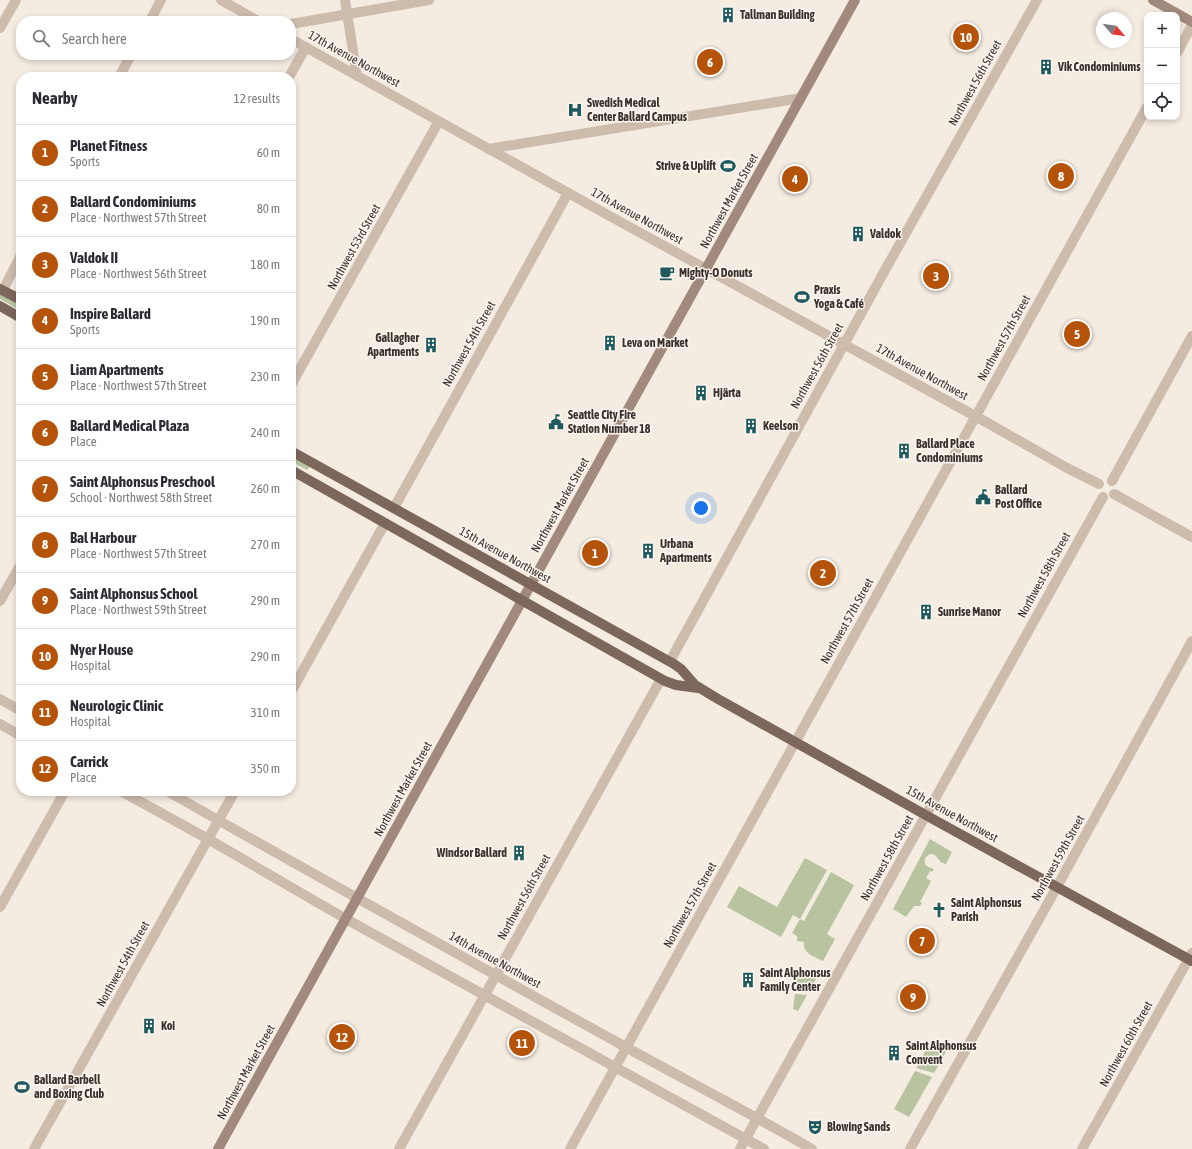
<!DOCTYPE html>
<html lang="en">
<head>
<meta charset="utf-8">
<style>
  :root { --surface:#fff; --page:#f2f2f3; --text:#2b2b33; --muted:#7c7c81; --line:#e1e1e2; --accent:#b45309 }
  body { margin:0; font-family:"Asap Condensed",sans-serif; background:var(--page); color:var(--text) }
  .controls { position:absolute; right:12px; top:12px; display:grid; overflow:hidden; border-radius:8px; box-shadow:0 2px 6px #0003 }
  .controls button { width:36px; height:36px; display:grid; place-items:center; padding:0; border:0; border-bottom:1px solid var(--line); background:var(--surface); color:var(--text); font:20px sans-serif }
  .compass { position:absolute; left:1096px; top:12px; width:36px; height:36px; border-radius:50%; background:var(--surface); box-shadow:0 2px 6px #0003; rotate:119deg }
  .you { position:absolute; left:701px; top:508px; width:14px; height:14px; margin:-10px; border:3px solid #fff; border-radius:50%; background:#1a73e8; box-shadow:0 0 0 6px #1a73e833 }
  .badge { display:grid; place-items:center; width:26px; height:26px; border-radius:50%; background:var(--accent); color:#fff; font-size:13px; font-weight:700 }
  .pin { position:absolute; translate:-50% -50%; border:2px solid #fff; box-shadow:0 1px 4px #0006 }
  .list { margin:0; padding:0; list-style:none }
  h2 { display:flex; justify-content:space-between; align-items:center; height:52px; margin:0; padding:0 16px; font-size:17px }
  h2 small { font-size:13px; font-weight:400; color:var(--muted) }
  .list li { display:grid; grid-template-columns:26px 1fr auto; gap:12px; align-items:center; box-sizing:border-box; height:56px; padding:0 16px; border-top:1px solid var(--line) }
  .list b { display:block; font-size:15px; white-space:nowrap }
  .list p { margin:0; font-size:13px; white-space:nowrap; color:var(--muted) }
  .list em { font-size:13px; font-style:normal; color:var(--muted) }
  .icon { flex:none; width:22px; height:22px; fill:none; stroke:currentColor; stroke-width:2; stroke-linecap:round; stroke-linejoin:round }
  .map { position:relative; flex:none; width:1192px; height:1149px; overflow:hidden }
  .search { position:absolute; background:var(--surface); box-shadow:0 2px 6px #0003; left:16px; top:16px; width:280px; height:44px; display:flex; align-items:center; gap:10px; box-sizing:border-box; padding:0 14px; border-radius:16px; color:var(--muted); font-size:15px }
  .panel { position:absolute; background:var(--surface); box-shadow:0 2px 6px #0003; left:16px; top:72px; width:280px; height:724px; border-radius:16px }
  .map>svg:first-child { display:block }
  .green { fill:#b8c4a0 }
  .lines { fill:none; stroke-linecap:round; stroke-linejoin:round }
  .street { stroke:#cdbbac; stroke-width:10 }
  .secondary { stroke:#a18a7d; stroke-width:10 }
  .primary { stroke:#7d675c; stroke-width:10 }
  .labels { text-anchor:middle; stroke-width:3; stroke-linejoin:round; paint-order:stroke }
  .poi-label { font-size:12px; font-weight:bold; fill:#3b302b; stroke:#fbf5ee; text-anchor:start }
  .street-label { font-size:12px; fill:#3b302b; stroke:#fbf5ee }
</style>
</head>
<body>
<div class="map">
<svg width="1192" height="1149" viewBox="0 0 1192 1149">
  <rect width="100%" height="100%" fill="#f4ebe1"/>
  <!-- green -->
  <g class="green">
    <path d="M0,293L21,305V311L0,299Z"/>
    <path d="M291,456L310,466L307,470L291,461Z"/>
    <path d="M930,839L952,852L946,864C945,864 940,862 940,861C935,856 934,850 926,857C922,864 927,867 934,869L932,872L930,871L926,878L931,881L920,902L922,903L920,906H914L906,917L893,909Z"/>
    <path d="M805,858L827,870L800,919L793,915L781,937L727,907L739,886L777,907Z"/>
    <path d="M831,872L854,885L827,934L835,939L823,961C815,957 802,953 804,942L797,941V936L792,933L800,919L804,921Z"/>
    <path d="M810,969H816L820,972L809,991L795,990L796,980L805,977Z"/>
    <path d="M795,994L807,995L798,1011L793,1009Z"/>
    <path d="M931,1041L947,1050L934,1073L916,1068Z"/>
    <path d="M915,1071L932,1077L909,1117L894,1109Z"/>
  </g>
  <g class="lines">
    <!-- street -->
    <g class="street">
      <path d="M221,0L258,21"/>
      <path d="M345,0L357,76"/>
      <path d="M150,21L161,0"/>
      <path d="M291,24L429,0"/>
      <path d="M0,28L16,0"/>
      <path d="M291,39L626,225L986,422L1067,468L1099,484"/>
      <path d="M1177,53L1192,25"/>
      <path d="M119,77L131,55"/>
      <path d="M289,77L306,47"/>
      <path d="M488,149L801,98"/>
      <path d="M3,290L21,255"/>
      <path d="M291,385L439,121"/>
      <path d="M1112,481L1192,336"/>
      <path d="M1114,494L1192,537"/>
      <path d="M394,508L568,193"/>
      <path d="M0,601L21,564"/>
      <path d="M670,661L885,270L1037,0"/>
      <path d="M291,692L385,523"/>
      <path d="M0,699L21,711"/>
      <path d="M0,724L21,736"/>
      <path d="M121,791L208,839L346,919L764,1149"/>
      <path d="M167,791C321,879 477,965 633,1051C693,1084 753,1115 812,1149"/>
      <path d="M0,907L65,791"/>
      <path d="M34,1149L235,791"/>
      <path d="M399,1149L661,679"/>
      <path d="M570,1149L1147,107"/>
      <path d="M740,1149L1103,497"/>
      <path d="M910,1149L1048,903L1192,641"/>
      <path d="M1082,1149L1192,953"/>
    </g>
    <!-- secondary -->
    <g class="secondary">
      <path d="M1153,0L1192,22"/>
      <path d="M218,1149L855,0"/>
    </g>
    <!-- primary -->
    <g class="primary">
      <path d="M0,289L21,300"/>
      <path d="M0,306L21,318"/>
      <path d="M291,451L674,664L681,669L695,685L718,699L940,823L1192,961"/>
      <path d="M291,470L665,681L676,685L698,688"/>
    </g>
  </g>
  <!-- icons -->
  <defs>
    <g id="building-bare" transform="scale(1.2)"><path d="M-4-6H4V6H1V3H-1V6H-4ZM-2.5-4.3h1.7v1.8h-1.7ZM.8-4.3h1.7v1.8H.8ZM-2.5-1h1.7V.8h-1.7ZM.8-1h1.7V.8H.8Z" fill="#1f5a5e" stroke="#fbf5ee" stroke-width="2.5" paint-order="stroke"/></g>
    <g id="hospital-bare" transform="scale(1.2)"><path d="M-5-5h3v3.5h4V-5h3V5h-3V1.5h-4V5h-3Z" fill="#1f5a5e" stroke="#fbf5ee" stroke-width="2.5" paint-order="stroke"/></g>
    <g id="stadium-bare" transform="scale(1.2)"><path d="M0-5a6.5 5 0 1 0 0 10a6.5 5 0 1 0 0-10ZM-3.5-1.8h7v3.6h-7Z" fill="#1f5a5e" stroke="#fbf5ee" stroke-width="2.5" paint-order="stroke"/></g>
    <g id="cafe-bare" transform="scale(1.2)"><path d="M-5.5-4.5H6V0H3Q3 3.5 0 3.5H-2.5Q-5.5 3.5-5.5 0ZM3-3.2v2h1.7v-2ZM-6 4.5H4V6H-6Z" fill="#1f5a5e" stroke="#fbf5ee" stroke-width="2.5" paint-order="stroke"/></g>
    <g id="civic-bare" transform="scale(1.2)"><path d="M-.6-6.5H3V-4.5H.6V-3L4-1V1h2V6H-6V1h2V-1L-.6-3ZM-1.2 2.5V6h2.4V2.5Z" fill="#1f5a5e" stroke="#fbf5ee" stroke-width="2.5" paint-order="stroke"/></g>
    <g id="church-bare" transform="scale(1.2)"><path d="M-1.2-6h2.4v3.5h3.3v2.4h-3.3V6h-2.4V-.1h-3.3v-2.4h3.3Z" fill="#1f5a5e" stroke="#fbf5ee" stroke-width="2.5" paint-order="stroke"/></g>
    <g id="theatre-bare" transform="scale(1.2)"><path d="M-5-5.5Q0-4 5-5.5V0Q5 5 0 6Q-5 5-5 0ZM-3.3-2.5H-1v1.5H-3.3ZM1-2.5H3.3v1.5H1ZM-2.8 1Q0 5.5 2.8 1Z" fill="#1f5a5e" stroke="#fbf5ee" stroke-width="2.5" paint-order="stroke"/></g>
  </defs>
  <g fill-rule="evenodd">
    <use href="#building-bare" x="728" y="15"/>
    <use href="#building-bare" x="1046" y="67"/>
    <use href="#hospital-bare" x="575" y="110"/>
    <use href="#stadium-bare" x="728" y="166"/>
    <use href="#building-bare" x="858" y="234"/>
    <use href="#cafe-bare" x="667" y="273"/>
    <use href="#stadium-bare" x="802" y="297"/>
    <use href="#building-bare" x="610" y="343"/>
    <use href="#building-bare" x="431" y="345"/>
    <use href="#building-bare" x="701" y="393"/>
    <use href="#civic-bare" x="556" y="422"/>
    <use href="#building-bare" x="751" y="426"/>
    <use href="#building-bare" x="904" y="451"/>
    <use href="#civic-bare" x="983" y="497"/>
    <use href="#building-bare" x="648" y="551"/>
    <use href="#building-bare" x="926" y="612"/>
    <use href="#building-bare" x="519" y="853"/>
    <use href="#church-bare" x="939" y="910"/>
    <use href="#building-bare" x="748" y="980"/>
    <use href="#building-bare" x="149" y="1026"/>
    <use href="#building-bare" x="894" y="1053"/>
    <use href="#stadium-bare" x="22" y="1087"/>
    <use href="#theatre-bare" x="815" y="1127"/>
  </g>
  <g class="labels">
    <!-- poi labels -->
    <g class="poi-label">
      <text x="740" y="19">Tallman Building</text>
      <text x="1058" y="71">Vik Condominiums</text>
      <text x="587" y="107">Swedish Medical<tspan x="587" dy="14">Center Ballard Campus</tspan></text>
      <text x="716" y="170" text-anchor="end">Strive &amp; Uplift</text>
      <text x="870" y="238">Valdok</text>
      <text x="679" y="277">Mighty-O Donuts</text>
      <text x="814" y="294">Praxis<tspan x="814" dy="14">Yoga &amp; Café</tspan></text>
      <text x="419" y="342" text-anchor="end">Gallagher<tspan x="419" dy="14">Apartments</tspan></text>
      <text x="622" y="347">Leva on Market</text>
      <text x="713" y="397">Hjärta</text>
      <text x="568" y="419">Seattle City Fire<tspan x="568" dy="14">Station Number 18</tspan></text>
      <text x="763" y="430">Keelson</text>
      <text x="916" y="448">Ballard Place<tspan x="916" dy="14">Condominiums</tspan></text>
      <text x="995" y="494">Ballard<tspan x="995" dy="14">Post Office</tspan></text>
      <text x="660" y="548">Urbana<tspan x="660" dy="14">Apartments</tspan></text>
      <text x="938" y="616">Sunrise Manor</text>
      <text x="507" y="857" text-anchor="end">Windsor Ballard</text>
      <text x="951" y="907">Saint Alphonsus<tspan x="951" dy="14">Parish</tspan></text>
      <text x="760" y="977">Saint Alphonsus<tspan x="760" dy="14">Family Center</tspan></text>
      <text x="161" y="1030">Koi</text>
      <text x="906" y="1050">Saint Alphonsus<tspan x="906" dy="14">Convent</tspan></text>
      <text x="34" y="1084">Ballard Barbell<tspan x="34" dy="14">and Boxing Club</tspan></text>
      <text x="827" y="1131">Blowing Sands</text>
    </g>
    <!-- street labels -->
    <g class="street-label">
      <text transform="translate(354 59) rotate(29)" y="4">17th Avenue Northwest</text>
      <text transform="translate(975 83) rotate(-61)" y="4">Northwest 56th Street</text>
      <text transform="translate(729 201) rotate(-61)" y="4">Northwest Market Street</text>
      <text transform="translate(637 216) rotate(29)" y="4">17th Avenue Northwest</text>
      <text transform="translate(354 247) rotate(-61)" y="4">Northwest 53rd Street</text>
      <text transform="translate(1004 338) rotate(-61)" y="4">Northwest 57th Street</text>
      <text transform="translate(469 344) rotate(-61)" y="4">Northwest 54th Street</text>
      <text transform="translate(817 366) rotate(-61)" y="4">Northwest 56th Street</text>
      <text transform="translate(922 372) rotate(29)" y="4">17th Avenue Northwest</text>
      <text transform="translate(560 505) rotate(-61)" y="4">Northwest Market Street</text>
      <text transform="translate(505 555) rotate(29)" y="4">15th Avenue Northwest</text>
      <text transform="translate(1044 575) rotate(-61)" y="4">Northwest 58th Street</text>
      <text transform="translate(847 621) rotate(-61)" y="4">Northwest 57th Street</text>
      <text transform="translate(403 789) rotate(-61)" y="4">Northwest Market Street</text>
      <text transform="translate(952 814) rotate(29)" y="4">15th Avenue Northwest</text>
      <text transform="translate(887 858) rotate(-61)" y="4">Northwest 58th Street</text>
      <text transform="translate(1058 858) rotate(-61)" y="4">Northwest 59th Street</text>
      <text transform="translate(524 897) rotate(-61)" y="4">Northwest 56th Street</text>
      <text transform="translate(690 905) rotate(-61)" y="4">Northwest 57th Street</text>
      <text transform="translate(495 960) rotate(29)" y="4">14th Avenue Northwest</text>
      <text transform="translate(123 964) rotate(-61)" y="4">Northwest 54th Street</text>
      <text transform="translate(1126 1044) rotate(-61)" y="4">Northwest 60th Street</text>
      <text transform="translate(246 1072) rotate(-61)" y="4">Northwest Market Street</text>
    </g>
  </g>
</svg>
<div class="controls">
<button>+</button>
<button>−</button>
<button><svg class="icon" aria-label="locate" viewBox="0 0 24 24"><circle cx="12" cy="12" r="6"/><path d="M12 2v4M12 18v4M2 12h4M18 12h4"/></svg></button>
</div>
<svg class="compass" viewBox="-18 -18 36 36"><path d="M0-13l5 13h-10z" fill="#e53935"/><path d="M0 13l5-13h-10z" fill="#7c7c81"/></svg>
<div class="you"></div>
<div class="pin badge" style="left:595px;top:553px">1</div>
<div class="pin badge" style="left:823px;top:573px">2</div>
<div class="pin badge" style="left:936px;top:276px">3</div>
<div class="pin badge" style="left:795px;top:179px">4</div>
<div class="pin badge" style="left:1077px;top:334px">5</div>
<div class="pin badge" style="left:710px;top:62px">6</div>
<div class="pin badge" style="left:922px;top:941px">7</div>
<div class="pin badge" style="left:1061px;top:176px">8</div>
<div class="pin badge" style="left:913px;top:997px">9</div>
<div class="pin badge" style="left:966px;top:37px">10</div>
<div class="pin badge" style="left:522px;top:1043px">11</div>
<div class="pin badge" style="left:342px;top:1037px">12</div>
<div class="search"><svg class="icon" aria-label="search" viewBox="0 0 24 24"><circle cx="10" cy="10" r="6"/><path d="M15 15l6 6"/></svg>Search here</div>
<section class="panel">
<h2>Nearby<small>12 results</small></h2>
<ul class="list">
<li><span class="badge">1</span><div><b>Planet Fitness</b><p>Sports</p></div><em>60 m</em></li>
<li><span class="badge">2</span><div><b>Ballard Condominiums</b><p>Place · Northwest 57th Street</p></div><em>80 m</em></li>
<li><span class="badge">3</span><div><b>Valdok II</b><p>Place · Northwest 56th Street</p></div><em>180 m</em></li>
<li><span class="badge">4</span><div><b>Inspire Ballard</b><p>Sports</p></div><em>190 m</em></li>
<li><span class="badge">5</span><div><b>Liam Apartments</b><p>Place · Northwest 57th Street</p></div><em>230 m</em></li>
<li><span class="badge">6</span><div><b>Ballard Medical Plaza</b><p>Place</p></div><em>240 m</em></li>
<li><span class="badge">7</span><div><b>Saint Alphonsus Preschool</b><p>School · Northwest 58th Street</p></div><em>260 m</em></li>
<li><span class="badge">8</span><div><b>Bal Harbour</b><p>Place · Northwest 57th Street</p></div><em>270 m</em></li>
<li><span class="badge">9</span><div><b>Saint Alphonsus School</b><p>Place · Northwest 59th Street</p></div><em>290 m</em></li>
<li><span class="badge">10</span><div><b>Nyer House</b><p>Hospital</p></div><em>290 m</em></li>
<li><span class="badge">11</span><div><b>Neurologic Clinic</b><p>Hospital</p></div><em>310 m</em></li>
<li><span class="badge">12</span><div><b>Carrick</b><p>Place</p></div><em>350 m</em></li>
</ul>
</section>
</div>
</body>
</html>
